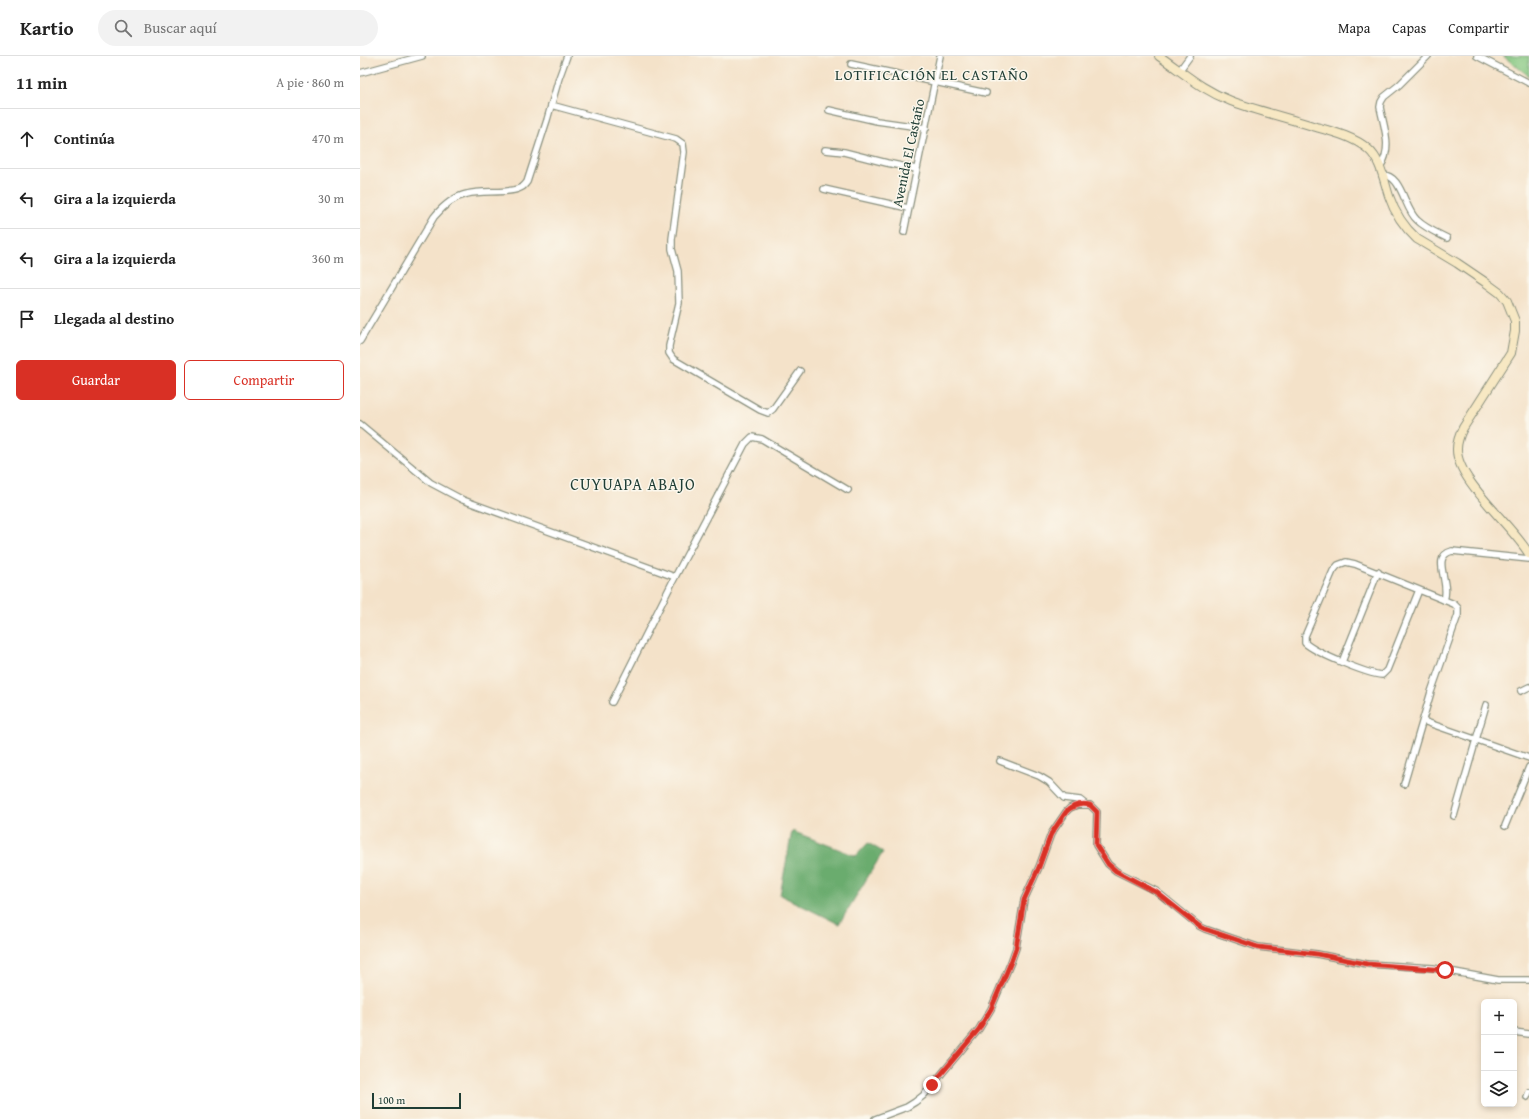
<!DOCTYPE html>
<html lang="es">
<head>
<meta charset="utf-8">
<style>
  :root { --surface:#fff; --page:#f2f2f2; --text:#222; --muted:#767676; --line:#e0e0e0; --accent:#d93025 }
  body { margin:0; font-family:"Gentium Book Plus",serif; background:var(--page); color:var(--text) }
  .controls { position:absolute; right:12px; bottom:12px; display:grid; overflow:hidden; border-radius:6px; box-shadow:0 2px 6px #0003 }
  .controls button { width:36px; height:36px; display:grid; place-items:center; padding:0; border:0; border-bottom:1px solid var(--line); background:var(--surface); color:var(--text); font:20px sans-serif }
  .scale { position:absolute; left:12px; bottom:10px; width:89px; box-sizing:border-box; padding-left:4px; border:2px solid #1f3d34; border-top:0; font-size:11px; line-height:14px; white-space:nowrap; color:#1f3d34; -webkit-text-stroke:3px #fbf7ec; paint-order:stroke }
  .stop { position:absolute; width:12px; height:12px; margin:-9px; border:3px solid #d93025; border-radius:50%; background:#fff }
  .stop.end { background:#d93025; border-color:#fff; box-shadow:0 1px 4px #0008 }
  .list { margin:0; padding:0; list-style:none }
  h2 { display:flex; justify-content:space-between; align-items:center; height:52px; margin:0; padding:0 16px; font-size:17px }
  h2 small { font-size:13px; font-weight:400; color:var(--muted) }
  .list li { display:grid; grid-template-columns:26px 1fr auto; gap:12px; align-items:center; box-sizing:border-box; height:60px; padding:0 16px; border-top:1px solid var(--line) }
  .list b { display:block; font-size:15px; white-space:nowrap }
  .list em { font-size:13px; font-style:normal; color:var(--muted) }
  .actions { display:flex; gap:8px; padding:12px 16px }
  .actions a { flex:1; padding:9px 0; border:1px solid var(--accent); border-radius:6px; text-align:center; font-size:14px; color:var(--accent) }
  .actions .main { background:var(--accent); color:#fff }
  .icon { flex:none; width:22px; height:22px; fill:none; stroke:currentColor; stroke-width:2; stroke-linecap:round; stroke-linejoin:round }
  .map { position:relative; flex:none; width:1169px; height:1063px; overflow:hidden }
  header { display:flex; align-items:center; gap:24px; box-sizing:border-box; height:56px; padding:0 20px; background:var(--surface); border-bottom:1px solid var(--line) }
  header strong { font-size:19px }
  nav { display:flex; gap:22px; margin-inline-start:auto; font-size:14px }
  .search { width:280px; height:36px; background:var(--page); display:flex; align-items:center; gap:10px; box-sizing:border-box; padding:0 14px; border-radius:22px; color:var(--muted); font-size:15px }
  main { display:flex }
  aside { flex:1; background:var(--surface) }
  .map>svg:first-child { display:block }
  .green { fill:#84c780; stroke:#52825a }
  .forest { fill:#6bac6e; stroke:#457451 }
  .lines { fill:none; stroke-linecap:round; stroke-linejoin:round }
  .street-casing { stroke:#8a907e; stroke-width:8 }
  .secondary-casing { stroke:#8a907e; stroke-width:10 }
  .street { stroke:#fff; stroke-width:5.5 }
  .secondary { stroke:#f7e8c3; stroke-width:8 }
  .route { stroke:#d93025; stroke-width:5 }
  .labels { text-anchor:middle; stroke-width:3; stroke-linejoin:round; paint-order:stroke }
  .street-label { font-size:14px; fill:#1f3d34; stroke:#fbf7ec }
  .neighbourhood-label { font-size:15px; letter-spacing:1px; fill:#1f3d34; stroke:#fbf7ec }
  .quarter-label { font-size:16px; letter-spacing:1px; fill:#1f3d34; stroke:#fbf7ec }
</style>
</head>
<body>
<header>
<strong>Kartio</strong>
<div class="search"><svg class="icon" aria-label="search" viewBox="0 0 24 24"><circle cx="10" cy="10" r="6"/><path d="M15 15l6 6"/></svg>Buscar aquí</div>
<nav><a>Mapa</a><a>Capas</a><a>Compartir</a></nav>
</header>
<main>
<aside>
<h2>11 min<small>A pie · 860 m</small></h2>
<ul class="list">
<li><svg class="icon" aria-label="ahead" viewBox="0 0 24 24"><path d="M12 20V5M6 11l6-6 6 6"/></svg><div><b>Continúa</b></div><em>470 m</em></li>
<li><svg class="icon" aria-label="left" viewBox="0 0 24 24"><path d="M17 20v-9H6M10 6l-5 5 5 5"/></svg><div><b>Gira a la izquierda</b></div><em>30 m</em></li>
<li><svg class="icon" aria-label="left" viewBox="0 0 24 24"><path d="M17 20v-9H6M10 6l-5 5 5 5"/></svg><div><b>Gira a la izquierda</b></div><em>360 m</em></li>
<li><svg class="icon" aria-label="arrive" viewBox="0 0 24 24"><path d="M6 21V4h12l-3 4 3 4H6"/></svg><div><b>Llegada al destino</b></div></li>
</ul>
<div class="actions"><a class="main">Guardar</a><a>Compartir</a></div>
</aside>
<div class="map">
<svg width="1169" height="1063" viewBox="0 0 1169 1063">
  <rect width="100%" height="100%" fill="#fbf7ec"/>
  <filter id="ink" filterUnits="userSpaceOnUse"><feTurbulence type="fractalNoise" baseFrequency=".025" numOctaves="2"/><feDisplacementMap in="SourceGraphic" scale="8" xChannelSelector="R" yChannelSelector="G"/><feConvolveMatrix kernelMatrix="1 2 1 2 8 2 1 2 1" color-interpolation-filters="sRGB"/></filter>
  <filter id="wash" filterUnits="userSpaceOnUse"><feTurbulence type="fractalNoise" baseFrequency=".012" numOctaves="4" result="noise"/><feDisplacementMap in="SourceGraphic" scale="16" xChannelSelector="R" yChannelSelector="G"/><feGaussianBlur stdDeviation="0.9" result="paint"/><feColorMatrix in="noise" values="0 0 0 0 0 0 0 0 0 0 0 0 0 0 0 0 0 1.4 0 .05"/><feComposite in="paint" operator="in"/></filter>
  <g filter="url(#wash)">
    <rect width="100%" height="100%" fill="#f4e2c9"/>
    <!-- green -->
    <path class="green" d="M1143,0H1169V20Z"/>
    <!-- forest -->
    <path class="forest" d="M432,775L496,800L508,787L523,796L479,868L420,839Z"/>
  </g>
  <g filter="url(#ink)">
    <g class="lines">
      <!-- street casing -->
      <g class="street-casing">
        <g id="street">
          <path d="M1117,0L1169,27"/>
          <path d="M491,8L626,37"/>
          <path d="M819,15L830,0"/>
          <path d="M0,17L62,0"/>
          <path d="M191,49L316,83L323,88L324,96L312,183V193L318,215L319,247L309,290V297L313,303L400,354L408,357L413,353L440,315"/>
          <path d="M469,54L517,65L566,72"/>
          <path d="M465,94L484,96L527,107L556,113"/>
          <path d="M1020,111C1033,92 1024,72 1020,51L1021,46L1024,41L1039,29L1068,0"/>
          <path d="M1022,119C1042,118 1044,153 1057,164C1065,172 1077,177 1087,182"/>
          <path d="M464,133L548,152"/>
          <path d="M544,176L580,0"/>
          <path d="M0,285L74,161C83,150 93,141 107,138C122,134 149,138 160,132C164,131 165,128 167,126L187,64L199,22L207,0"/>
          <path d="M0,368L71,427L103,444L315,521"/>
          <path d="M1084,544C1091,526 1070,501 1092,495L1169,503"/>
          <path d="M982,606L1018,516"/>
          <path d="M1161,635L1169,631"/>
          <path d="M252,646L315,521L385,388L392,381L402,383L488,434"/>
          <path d="M1063,665L1169,702"/>
          <path d="M640,705L679,720L689,726L704,742L720,744L725,748"/>
          <path d="M1044,728L1071,636L1098,559V552L1094,548L995,508L986,506L978,509L973,515L945,580V587C956,597 1007,618 1022,619L1027,614L1059,534"/>
          <path d="M1094,760L1126,649"/>
          <path d="M1145,770L1169,711"/>
          <path d="M1154,976L1169,978"/>
          <path d="M1167,1041L1169,1036"/>
          <path d="M515,1063L547,1051L555,1046L564,1039L619,973L631,953L651,906L656,892L664,844L679,811L691,778L706,756L710,752L717,749H730L737,756L736,789L748,808L756,815L796,835L839,870L845,873L898,891L957,898L1007,908L1073,912L1138,924H1169"/>
        </g>
      </g>
      <!-- secondary casing -->
      <g class="secondary-casing">
        <path id="secondary" d="M799,0C824,17 842,34 871,45C898,55 928,62 956,71C974,76 994,81 1008,93C1021,104 1024,125 1029,140C1035,158 1044,171 1057,183L1097,207L1125,226L1140,237L1147,245L1155,265V275L1151,297L1103,372C1100,378 1097,385 1097,393C1096,424 1152,469 1169,498"/>
      </g>
      <!-- street -->
      <use href="#street" class="street"/>
      <!-- secondary -->
      <use href="#secondary" class="secondary"/>
    </g>
  </g>
  <g class="lines" filter="url(#ink)">
    <!-- route -->
    <path class="route" d="M572,1029L619,973L631,953L651,906L656,892L664,844L679,811L691,778L706,756C713,749 721,747 730,749L737,756L736,789L748,808L756,815L796,836L839,870L845,873L898,891L957,898L1007,908L1085,914"/>
  </g>
  <g class="labels">
    <!-- street labels -->
    <g class="street-label">
      <text transform="translate(548 97) rotate(-78)" y="5">Avenida El Castaño</text>
    </g>
    <!-- neighbourhood labels -->
    <g class="neighbourhood-label">
      <text x="572" y="24">LOTIFICACIÓN EL CASTAÑO</text>
    </g>
    <!-- quarter labels -->
    <g class="quarter-label">
      <text x="273" y="434">CUYUAPA ABAJO</text>
    </g>
  </g>
</svg>
<div class="controls">
<button>+</button>
<button>−</button>
<button><svg class="icon" aria-label="layers" viewBox="0 0 24 24"><path d="M12 4l9 5-9 5-9-5zM3 14l9 5 9-5"/></svg></button>
</div>
<div class="scale">100 m</div>
<div class="stop" style="left:1085px;top:914px"></div>
<div class="stop end" style="left:572px;top:1029px"></div>
</div>
</main>
</body>
</html>
